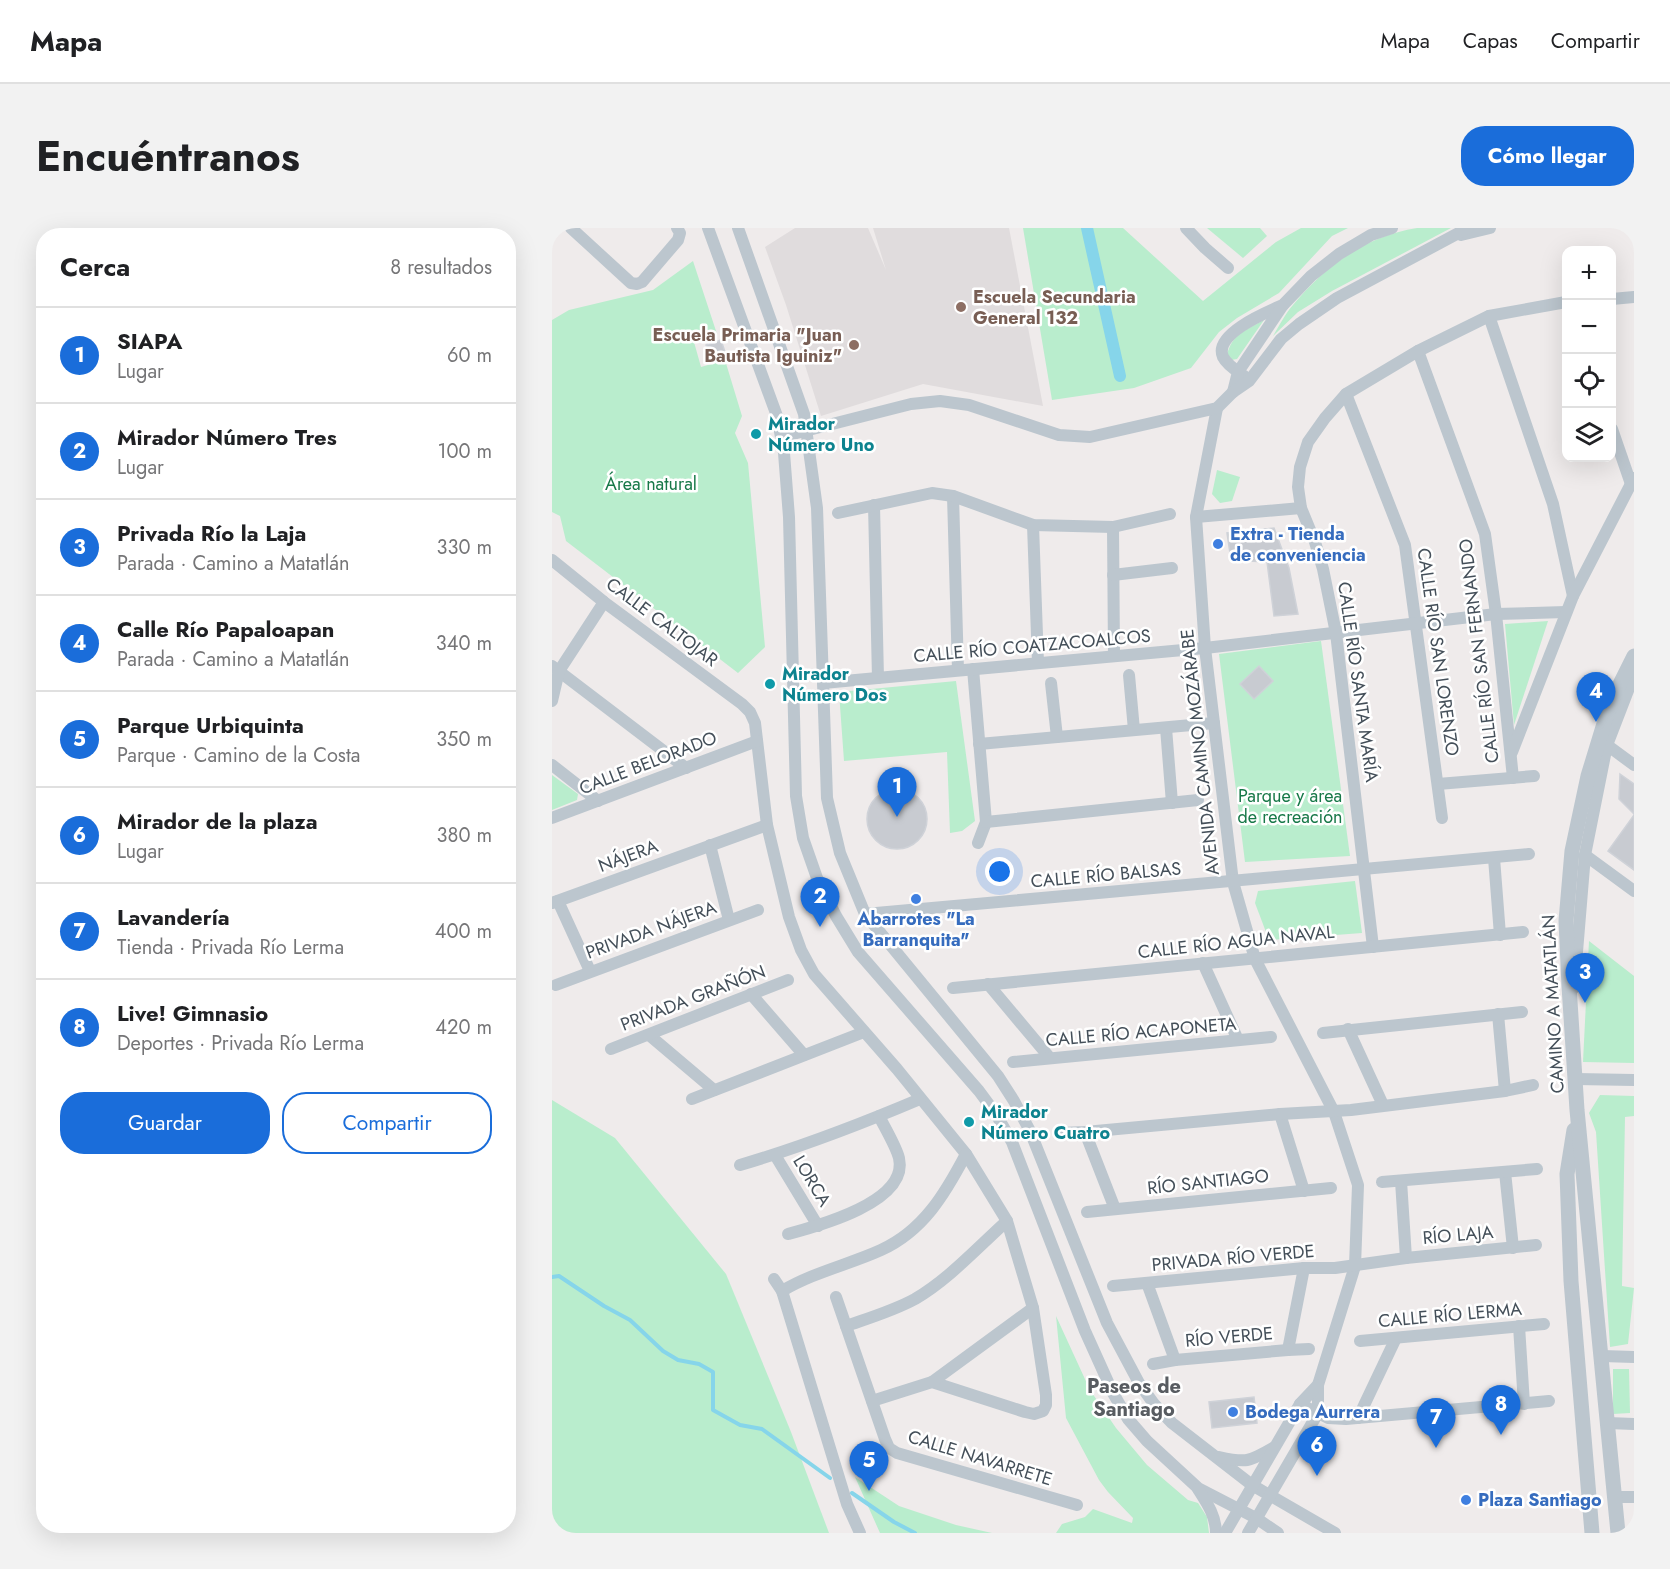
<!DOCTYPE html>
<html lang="es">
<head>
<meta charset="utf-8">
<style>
  :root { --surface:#fff; --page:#f2f2f2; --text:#202124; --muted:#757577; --line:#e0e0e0; --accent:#1a6dda }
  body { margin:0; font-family:Jost,sans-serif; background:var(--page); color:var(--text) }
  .controls { position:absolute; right:18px; top:18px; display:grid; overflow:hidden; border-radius:12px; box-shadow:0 6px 24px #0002 }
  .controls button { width:54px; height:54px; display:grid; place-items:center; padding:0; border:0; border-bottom:2px solid var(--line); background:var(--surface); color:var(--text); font:30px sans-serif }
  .you { position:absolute; left:448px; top:644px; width:21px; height:21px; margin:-15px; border:4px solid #fff; border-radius:50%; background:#1a73e8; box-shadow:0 0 0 9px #1a73e833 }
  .badge { display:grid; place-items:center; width:39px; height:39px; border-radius:50%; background:var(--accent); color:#fff; font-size:20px; font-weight:700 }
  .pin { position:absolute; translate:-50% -50px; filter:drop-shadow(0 2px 3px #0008) }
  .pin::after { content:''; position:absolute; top:32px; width:21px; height:18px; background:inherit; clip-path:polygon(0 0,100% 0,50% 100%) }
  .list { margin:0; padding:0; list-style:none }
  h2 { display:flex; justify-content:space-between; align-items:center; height:78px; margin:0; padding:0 24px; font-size:26px }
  h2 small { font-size:20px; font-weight:400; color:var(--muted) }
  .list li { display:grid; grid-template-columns:39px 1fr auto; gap:18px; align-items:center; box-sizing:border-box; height:96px; padding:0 24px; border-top:2px solid var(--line) }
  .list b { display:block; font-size:22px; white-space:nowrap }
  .list p { margin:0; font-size:20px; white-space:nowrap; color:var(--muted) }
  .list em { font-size:20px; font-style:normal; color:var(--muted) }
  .actions { display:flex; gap:12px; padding:18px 24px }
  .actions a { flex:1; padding:14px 0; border:2px solid var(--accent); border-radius:24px; text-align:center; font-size:21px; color:var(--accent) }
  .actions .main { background:var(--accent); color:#fff }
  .icon { flex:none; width:33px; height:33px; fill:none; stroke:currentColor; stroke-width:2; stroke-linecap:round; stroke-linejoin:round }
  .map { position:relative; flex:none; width:1082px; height:1305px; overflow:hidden; border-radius:24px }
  header { display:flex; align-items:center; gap:36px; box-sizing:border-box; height:84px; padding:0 30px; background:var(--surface); border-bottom:2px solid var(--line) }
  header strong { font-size:28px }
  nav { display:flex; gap:33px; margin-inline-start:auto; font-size:21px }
  .intro { display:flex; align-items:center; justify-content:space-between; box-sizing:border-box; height:144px; padding:0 36px }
  h1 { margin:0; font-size:42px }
  .button { padding:15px 27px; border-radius:24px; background:var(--accent); color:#fff; font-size:21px; font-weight:700 }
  main { display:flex; gap:36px; padding:0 36px }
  aside { flex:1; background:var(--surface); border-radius:24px; box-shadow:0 6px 24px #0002 }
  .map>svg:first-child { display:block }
  .education { fill:#e0dcdd }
  .green { fill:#b9edcd }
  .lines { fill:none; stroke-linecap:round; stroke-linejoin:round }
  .stream { stroke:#86d5ea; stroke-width:4 }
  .canal { stroke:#86d5ea; stroke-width:12 }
  .building { fill:#c8cbd1; stroke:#cfd2d8; stroke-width:1.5 }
  .minor { stroke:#bcc6ce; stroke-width:12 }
  .tertiary { stroke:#bcc6ce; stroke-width:15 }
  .education-dot { fill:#8d6e63; stroke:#fff; stroke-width:2 }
  .culture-dot { fill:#0f9aa8; stroke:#fff; stroke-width:2 }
  .shop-dot { fill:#3f7fe0; stroke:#fff; stroke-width:2 }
  .labels { text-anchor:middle; stroke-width:5; stroke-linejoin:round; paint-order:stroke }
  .education-label { font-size:18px; font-weight:bold; fill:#785e54; stroke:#fff; text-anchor:start }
  .culture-label { font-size:18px; font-weight:bold; fill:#0d838f; stroke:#fff; text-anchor:start }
  .park-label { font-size:18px; fill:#177848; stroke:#fff }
  .shop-label { font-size:18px; font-weight:bold; fill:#366cbe; stroke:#fff; text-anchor:start }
  .street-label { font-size:18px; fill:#444f59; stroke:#fff }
  .neighbourhood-label { font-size:20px; font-weight:bold; fill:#585c61; stroke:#fff }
</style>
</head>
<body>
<header>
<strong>Mapa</strong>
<nav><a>Mapa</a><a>Capas</a><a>Compartir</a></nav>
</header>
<div class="intro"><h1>Encuéntranos</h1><a class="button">Cómo llegar</a></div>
<main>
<aside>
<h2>Cerca<small>8 resultados</small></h2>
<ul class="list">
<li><span class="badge">1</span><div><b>SIAPA</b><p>Lugar</p></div><em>60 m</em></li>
<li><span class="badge">2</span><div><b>Mirador Número Tres</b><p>Lugar</p></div><em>100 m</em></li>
<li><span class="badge">3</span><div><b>Privada Río la Laja</b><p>Parada · Camino a Matatlán</p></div><em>330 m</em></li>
<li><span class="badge">4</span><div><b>Calle Río Papaloapan</b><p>Parada · Camino a Matatlán</p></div><em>340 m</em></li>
<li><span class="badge">5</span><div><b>Parque Urbiquinta</b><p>Parque · Camino de la Costa</p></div><em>350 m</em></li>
<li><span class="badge">6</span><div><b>Mirador de la plaza</b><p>Lugar</p></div><em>380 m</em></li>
<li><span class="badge">7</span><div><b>Lavandería</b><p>Tienda · Privada Río Lerma</p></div><em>400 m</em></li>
<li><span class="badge">8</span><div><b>Live! Gimnasio</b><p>Deportes · Privada Río Lerma</p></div><em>420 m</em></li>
</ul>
<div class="actions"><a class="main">Guardar</a><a>Compartir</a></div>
</aside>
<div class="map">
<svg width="1082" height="1305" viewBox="0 0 1082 1305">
  <rect width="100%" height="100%" fill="#efebeb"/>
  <!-- education -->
  <path class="education" d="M243,0H316L334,42L321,0H457L491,178L371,156L269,188L234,77L213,19Z"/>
  <!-- green -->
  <g class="green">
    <path d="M471,0H571L651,73L724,14L749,0H796L780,8L727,65L685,90L667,104L639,140L582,160L500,172Z"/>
    <path d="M655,0H708L715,8L691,30Z"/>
    <path d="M865,0H899L780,63L746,84L721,108C727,98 733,86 741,77C773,38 814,8 865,0Z"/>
    <path d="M141,33L165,106L142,114L149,139L173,132L190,188L183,205L196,235L213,419L186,445L14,313L8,288L0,284V92L17,82L101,62Z"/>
    <path d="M712,92L685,131L679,132L675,127C680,106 694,102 712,92Z"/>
    <path d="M665,242L688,249L680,273L668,275L660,266Z"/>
    <path d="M996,393L962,497L953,396Z"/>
    <path d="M769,413L798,628L693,634L667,426Z"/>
    <path d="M404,453L423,593L410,603L398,605L395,524L292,533L287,464Z"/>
    <path d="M0,547L26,566L25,572L0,582Z"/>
    <path d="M803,653L810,705L717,712L703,675L706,663Z"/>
    <path d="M1037,713L1082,748V835L1031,834Z"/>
    <path d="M1048,867L1082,868V888L1073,889L1070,1058L1082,1060L1076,1116L1058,1119L1044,904L1037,885Z"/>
    <path d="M0,872L63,910L174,1046L239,1204L277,1305H0Z"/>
    <path d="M504,1088L538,1162L564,1200L595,1237L636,1272L646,1275L655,1289L657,1305H504L510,1296L533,1289L541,1281L580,1295L581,1290L556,1264L547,1252L514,1190Z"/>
    <path d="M1061,1141H1077L1078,1185L1061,1186Z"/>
    <path d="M303,1249L347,1278L404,1297L440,1305H328Z"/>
  </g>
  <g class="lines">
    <!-- stream -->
    <g class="stream">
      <path d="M0,1049L7,1048L52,1078L78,1092L111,1123L126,1132L147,1136L161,1144V1182L188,1197L210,1201L278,1250"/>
      <path d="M300,1265L342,1294L363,1305"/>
    </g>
    <!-- canal -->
    <path class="canal" d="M535,0L568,148"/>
  </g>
  <!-- building -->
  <g class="building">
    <path d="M169,112L174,127L158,132L154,117Z"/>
    <path d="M722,300L737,340L746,386L722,388L715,334L679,332L675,305Z"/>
    <path d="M707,438L721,453L702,471L688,456Z"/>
    <path d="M1068,546L1082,556V586L1067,571Z"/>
    <circle cx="345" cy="591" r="30"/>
    <path d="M1082,587V642L1056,623Z"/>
    <path d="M702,1169L705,1195L660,1200L657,1174Z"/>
  </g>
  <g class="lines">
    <!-- minor -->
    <g class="minor">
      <path d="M19,0L79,55L85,56L90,54L126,12L128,5L125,0"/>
      <path d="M156,0L225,188L232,225L237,289L244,568L251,610L265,650L284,688L306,724L427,863L444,886L460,914L533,1103L561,1165L576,1191L595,1213L646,1260L704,1290L726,1305"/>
      <path d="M186,0L252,186L265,280L275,570L288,625L313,686L446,848L462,873L478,903L555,1095L587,1155L602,1176L620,1195L700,1257L783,1305"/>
      <path d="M634,0L653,20L676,40"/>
      <path d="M909,7L938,0"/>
      <path d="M1060,71L1082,69"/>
      <path d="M937,88L1001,276L1021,368"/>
      <path d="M866,123L933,306L944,386L961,550"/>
      <path d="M692,148C685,143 675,137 671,129C661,106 715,84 731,77"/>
      <path d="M681,164L686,144L731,77L759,48L787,26L819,7L840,0"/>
      <path d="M794,166L853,317L890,590"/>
      <path d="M665,180L644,289L653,420L681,654L703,731L782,884L806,957L803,1038L766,1157V1185L696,1305"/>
      <path d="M1060,201L1079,256"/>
      <path d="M229,209L359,176L388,173L417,177L507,207L538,209L665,180L681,164L697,153L729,111L747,96L785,70L916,0"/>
      <path d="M401,268L406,442"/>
      <path d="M322,277L326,450"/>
      <path d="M286,285L380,265L401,268L481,297L561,299L618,286"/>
      <path d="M644,289L749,280"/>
      <path d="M481,297L486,435"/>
      <path d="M561,299L562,428"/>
      <path d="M0,332L52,374L190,476L198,484L203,495L215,597L237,689L249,722L262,746L345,841L414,926L455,993L481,1080L494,1167V1177L491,1183L482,1186L473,1184L380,1154L320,1173"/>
      <path d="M561,347L620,340"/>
      <path d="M0,438L134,540"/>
      <path d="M421,441L434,594L426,615"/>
      <path d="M577,447L582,502"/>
      <path d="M271,455L653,420L944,386L1014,384"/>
      <path d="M499,455L505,509"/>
      <path d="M0,473L7,443L52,374"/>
      <path d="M614,500L620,575"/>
      <path d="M427,516L662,495"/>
      <path d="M1055,517L1082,537"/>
      <path d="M960,524L1021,368L1082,250"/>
      <path d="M0,537L46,573"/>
      <path d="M886,556L982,548"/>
      <path d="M0,590L205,513"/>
      <path d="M434,594L646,572"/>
      <path d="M158,617L177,692"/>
      <path d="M1033,627L1082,663"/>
      <path d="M942,630L948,707"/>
      <path d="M6,673L38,743"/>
      <path d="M0,675L215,597"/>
      <path d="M313,686L977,626"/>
      <path d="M821,719L784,405L771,341L763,314L749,280L746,259L748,239L756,214L773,190L794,166L866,123L937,88L1014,74"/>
      <path d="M651,735L686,812"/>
      <path d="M436,756L498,830"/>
      <path d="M4,757L206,682"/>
      <path d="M401,760L971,704"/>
      <path d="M1022,760L1033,627L1055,517L1082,447"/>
      <path d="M199,766L252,827"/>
      <path d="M946,786L953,863"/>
      <path d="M796,801L831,877"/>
      <path d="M771,805L970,784"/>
      <path d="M97,807L162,862"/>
      <path d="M59,821L236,752"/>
      <path d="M461,834L719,809"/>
      <path d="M1024,851L1082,852"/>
      <path d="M140,871L312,804"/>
      <path d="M728,886L752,963"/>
      <path d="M533,904L563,981"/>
      <path d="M508,905L533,904L728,886L799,882L953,863L981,857"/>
      <path d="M223,927L266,998"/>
      <path d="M188,937C249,919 309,896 368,871"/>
      <path d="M953,944L961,1020"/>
      <path d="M849,953L854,1030"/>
      <path d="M830,954L985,941"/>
      <path d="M535,984L779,960"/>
      <path d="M236,1006C266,998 357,974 347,930C344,918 333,900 327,888"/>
      <path d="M222,1051L230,1063L295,1276L308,1305"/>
      <path d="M595,1055L623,1132"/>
      <path d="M561,1058L752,1040H783L854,1030L984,1017"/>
      <path d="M230,1063C262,1044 296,1037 329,1022C371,1003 393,966 414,926"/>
      <path d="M284,1069L333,1211L337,1220L345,1225L525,1277"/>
      <path d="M294,1098C317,1090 341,1083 363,1071C397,1051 425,1020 455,993"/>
      <path d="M967,1098L972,1176"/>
      <path d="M808,1113L992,1096"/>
      <path d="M736,1122L752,1040"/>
      <path d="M1050,1128L1082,1129"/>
      <path d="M601,1136L623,1132L736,1122L757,1121"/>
      <path d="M380,1154L481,1080"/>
      <path d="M748,1176L776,1190L794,1191L997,1173"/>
      <path d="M806,1190L844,1110"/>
      <path d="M1056,1195L1082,1196"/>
      <path d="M667,1229C694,1235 697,1234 721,1220"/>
      <path d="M646,1261C655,1275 664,1288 664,1305"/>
      <path d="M1062,1269H1082"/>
      <path d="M673,1305L748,1176L766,1157"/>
    </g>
    <!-- tertiary -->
    <g class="tertiary">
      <path d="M1022,902L1015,946L1019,1053L1040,1305"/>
      <path d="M1066,1305L1025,882L1017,758L1014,693L1020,623L1036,548L1058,476L1082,428"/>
    </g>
  </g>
  <!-- markers -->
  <g class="education-dot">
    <circle cx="409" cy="79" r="6"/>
    <circle cx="302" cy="117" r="6"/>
  </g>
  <g class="culture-dot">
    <circle cx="204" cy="206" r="6"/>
    <circle cx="218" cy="456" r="6"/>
    <circle cx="417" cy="894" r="6"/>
  </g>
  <g class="shop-dot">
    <circle cx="666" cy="316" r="6"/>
    <circle cx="364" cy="671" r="6"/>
    <circle cx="681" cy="1184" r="6"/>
    <circle cx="914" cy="1272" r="6"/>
  </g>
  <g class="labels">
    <!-- education labels -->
    <g class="education-label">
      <text x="421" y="75">Escuela Secundaria<tspan x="421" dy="21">General 132</tspan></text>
      <text x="290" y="113" text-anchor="end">Escuela Primaria "Juan<tspan x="290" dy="21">Bautista Iguiniz"</tspan></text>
    </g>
    <!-- culture labels -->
    <g class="culture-label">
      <text x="216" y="202">Mirador<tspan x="216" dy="21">Número Uno</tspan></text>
      <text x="230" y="452">Mirador<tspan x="230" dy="21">Número Dos</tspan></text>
      <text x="429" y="890">Mirador<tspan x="429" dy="21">Número Cuatro</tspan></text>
    </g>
    <!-- park labels -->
    <g class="park-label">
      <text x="99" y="262">Área natural</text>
      <text x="738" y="574">Parque y área<tspan x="738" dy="21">de recreación</tspan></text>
    </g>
    <!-- shop labels -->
    <g class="shop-label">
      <text x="678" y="312">Extra - Tienda<tspan x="678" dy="21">de conveniencia</tspan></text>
      <text x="364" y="697" text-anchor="middle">Abarrotes "La<tspan x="364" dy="21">Barranquita"</tspan></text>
      <text x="693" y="1190">Bodega Aurrera</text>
      <text x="926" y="1278">Plaza Santiago</text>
    </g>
    <!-- street labels -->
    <g class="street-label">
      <text transform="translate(110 394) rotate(37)" y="6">CALLE CALTOJAR</text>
      <text transform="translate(480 418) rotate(-5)" y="6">CALLE RÍO COATZACOALCOS</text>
      <text transform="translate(927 423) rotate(-97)" y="6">CALLE RÍO SAN FERNANDO</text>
      <text transform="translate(886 424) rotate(82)" y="6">CALLE RÍO SAN LORENZO</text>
      <text transform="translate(806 454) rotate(82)" y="6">CALLE RÍO SANTA MARÍA</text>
      <text transform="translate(648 524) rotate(-96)" y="6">AVENIDA CAMINO MOZÁRABE</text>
      <text transform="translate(96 535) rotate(-21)" y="6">CALLE BELORADO</text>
      <text transform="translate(76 628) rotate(-20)" y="6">NÁJERA</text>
      <text transform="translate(554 647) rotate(-5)" y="6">CALLE RÍO BALSAS</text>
      <text transform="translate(99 702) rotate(-20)" y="6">PRIVADA NÁJERA</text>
      <text transform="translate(684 714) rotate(-6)" y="6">CALLE RÍO AGUA NAVAL</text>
      <text transform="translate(141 770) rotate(-21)" y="6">PRIVADA GRAÑÓN</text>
      <text transform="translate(1001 776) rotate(-93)" y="6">CAMINO A MATATLÁN</text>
      <text transform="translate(589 804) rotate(-5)" y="6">CALLE RÍO ACAPONETA</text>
      <text transform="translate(260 953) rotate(59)" y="6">LORCA</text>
      <text transform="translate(656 954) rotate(-6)" y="6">RÍO SANTIAGO</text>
      <text transform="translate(906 1007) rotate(-5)" y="6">RÍO LAJA</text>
      <text transform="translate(681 1030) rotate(-5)" y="6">PRIVADA RÍO VERDE</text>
      <text transform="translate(898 1087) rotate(-5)" y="6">CALLE RÍO LERMA</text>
      <text transform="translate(677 1109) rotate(-5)" y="6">RÍO VERDE</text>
      <text transform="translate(428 1230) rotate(17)" y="6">CALLE NAVARRETE</text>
    </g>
    <!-- neighbourhood labels -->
    <g class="neighbourhood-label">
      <text x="582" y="1165">Paseos de<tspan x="582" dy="23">Santiago</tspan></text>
    </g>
  </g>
</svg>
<div class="controls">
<button>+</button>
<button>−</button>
<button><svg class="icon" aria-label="locate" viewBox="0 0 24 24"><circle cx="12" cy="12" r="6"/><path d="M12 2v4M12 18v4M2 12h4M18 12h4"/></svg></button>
<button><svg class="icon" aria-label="layers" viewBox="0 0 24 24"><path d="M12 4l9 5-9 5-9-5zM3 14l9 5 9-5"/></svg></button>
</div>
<div class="you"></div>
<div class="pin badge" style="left:345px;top:589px">1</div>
<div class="pin badge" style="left:268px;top:699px">2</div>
<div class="pin badge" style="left:1033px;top:775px">3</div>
<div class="pin badge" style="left:1044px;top:494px">4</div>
<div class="pin badge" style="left:317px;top:1263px">5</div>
<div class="pin badge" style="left:765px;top:1248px">6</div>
<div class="pin badge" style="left:884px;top:1220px">7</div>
<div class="pin badge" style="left:949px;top:1207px">8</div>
</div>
</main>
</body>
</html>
